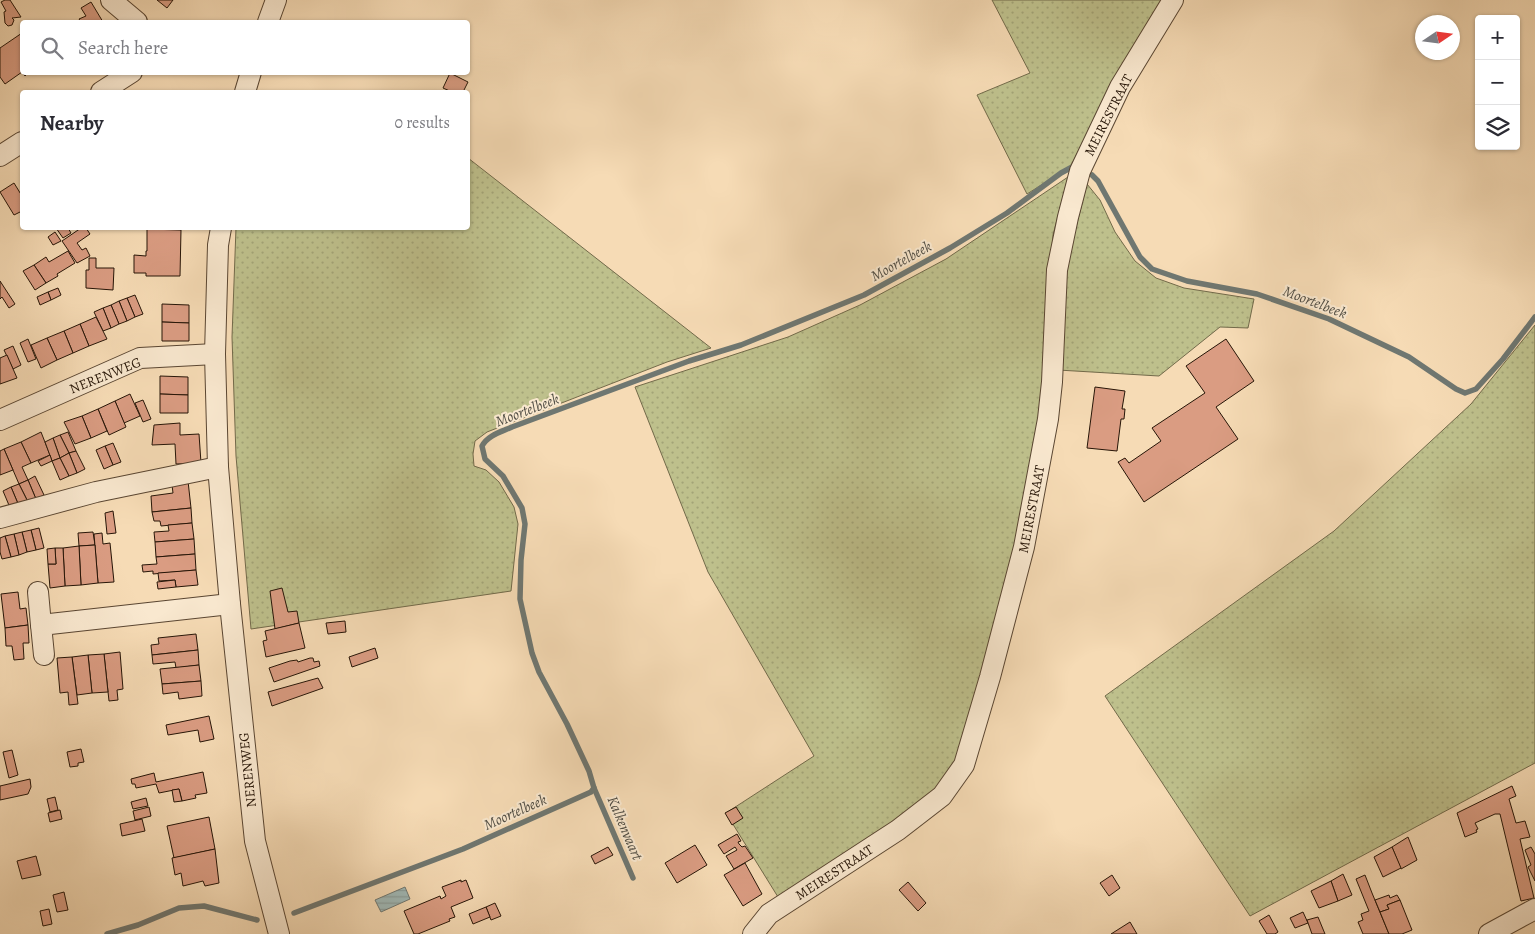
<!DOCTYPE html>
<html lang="en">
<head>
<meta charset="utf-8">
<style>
  :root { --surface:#fff; --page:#f7f7f7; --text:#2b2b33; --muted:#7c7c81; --line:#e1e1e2 }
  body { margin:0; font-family:Alegreya,serif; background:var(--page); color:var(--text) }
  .controls { position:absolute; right:15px; top:15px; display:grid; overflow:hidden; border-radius:5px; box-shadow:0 1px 4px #0004 }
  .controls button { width:45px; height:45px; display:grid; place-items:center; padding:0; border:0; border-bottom:1px solid var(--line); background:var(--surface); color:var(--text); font:25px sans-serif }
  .compass { position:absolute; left:1415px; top:15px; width:45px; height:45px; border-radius:50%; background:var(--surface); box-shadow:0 1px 4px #0004; rotate:77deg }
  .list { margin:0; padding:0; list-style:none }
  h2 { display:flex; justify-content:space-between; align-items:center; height:65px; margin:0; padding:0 20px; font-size:21px }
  h2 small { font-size:16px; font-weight:400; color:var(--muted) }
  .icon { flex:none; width:28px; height:28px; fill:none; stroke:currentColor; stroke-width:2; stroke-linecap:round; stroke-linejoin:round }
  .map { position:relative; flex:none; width:1535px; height:934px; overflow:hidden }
  .search { position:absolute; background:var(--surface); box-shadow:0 1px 4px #0004; left:20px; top:20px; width:450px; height:55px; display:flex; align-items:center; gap:12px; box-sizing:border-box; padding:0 18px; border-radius:5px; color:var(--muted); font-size:19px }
  .panel { position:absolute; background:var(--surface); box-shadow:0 1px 4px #0004; left:20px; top:90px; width:450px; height:140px; border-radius:5px }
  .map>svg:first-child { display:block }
  .grass { fill:url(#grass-dots); stroke:#726a4a }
  .water { fill:url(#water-rules); stroke:#6f7771 }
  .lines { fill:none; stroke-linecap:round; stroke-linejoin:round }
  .stream { stroke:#6f7771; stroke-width:5.5 }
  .building { fill:#da9c82; stroke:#261507 }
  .street-casing { stroke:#5a4632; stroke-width:22 }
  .street { stroke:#f9e8cf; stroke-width:20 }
  .labels { text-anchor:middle; stroke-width:4; stroke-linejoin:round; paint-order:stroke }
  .street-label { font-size:14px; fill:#261507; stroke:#f9e8cf }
  .water-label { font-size:15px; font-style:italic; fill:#514e45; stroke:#f9e8cf }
</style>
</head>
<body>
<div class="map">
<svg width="1535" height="934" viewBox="0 0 1535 934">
  <defs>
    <pattern id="grass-dots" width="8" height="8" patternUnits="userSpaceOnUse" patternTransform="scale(1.25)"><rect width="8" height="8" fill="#bec08c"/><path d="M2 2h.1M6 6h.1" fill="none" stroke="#a3a477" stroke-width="1.8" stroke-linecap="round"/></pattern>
    <pattern id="water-rules" width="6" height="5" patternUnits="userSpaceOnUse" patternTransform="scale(1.25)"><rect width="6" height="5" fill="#a0b9b7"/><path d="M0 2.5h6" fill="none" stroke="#8a9e9c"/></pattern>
  </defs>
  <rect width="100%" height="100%" fill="#f6dbb5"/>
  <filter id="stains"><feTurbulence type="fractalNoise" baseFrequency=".004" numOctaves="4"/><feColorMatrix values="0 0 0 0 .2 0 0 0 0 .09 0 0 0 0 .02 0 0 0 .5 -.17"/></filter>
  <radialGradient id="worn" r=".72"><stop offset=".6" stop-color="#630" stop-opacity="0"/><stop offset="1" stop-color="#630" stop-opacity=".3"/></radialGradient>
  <!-- grass -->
  <g class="grass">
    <path d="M992,0H1162L1132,49L1070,167L1027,194L977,95L1030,73Z"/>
    <path d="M468,158L711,348L667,362L487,432L475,441L473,454L474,466L486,470L499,482L514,507L518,524L511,591L251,629L236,456L232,337L236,228H366L369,229L371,228H468Z"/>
    <path d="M1068,177L1053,235L1044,390L1019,536L959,752L948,776L914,810L778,897L726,813L814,756L708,572L635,387L788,337L860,305L946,259Z"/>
    <path d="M1087,184L1100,200L1115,232L1135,261L1156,278L1184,288L1254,299L1248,328L1220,327L1159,376L1058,370L1063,295L1070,251Z"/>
    <path d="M1535,325V763L1250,916L1105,696L1334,531L1471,404Z"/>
  </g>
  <!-- water -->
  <path class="water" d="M405,887L410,899L381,912L375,900Z"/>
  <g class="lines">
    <!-- stream -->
    <g class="stream">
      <path d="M1092,175L1098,181L1140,257L1152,269L1187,281L1257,294L1329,319L1409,357L1456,389L1465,393L1476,389L1503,359L1535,317"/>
      <path d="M633,878L594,788L589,771L567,724L539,672L532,653L520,599L521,560L525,524L522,508L503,476L485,459L482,446C488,435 501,432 512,427L689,361L741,345L864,295L950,248L1007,213L1061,173L1074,166"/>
      <path d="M294,913L463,849L591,792L594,788"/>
      <path d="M107,934L138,925L179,908L204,906L257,920"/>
    </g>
  </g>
  <!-- building -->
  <g class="building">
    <path d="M5,0H10L21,17L12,18L14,20L12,25L8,26L5,23L4,12L6,11L1,2Z"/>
    <path d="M157,0H173L167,8Z"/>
    <path d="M91,2L103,22H81L79,19L86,16L81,8Z"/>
    <path d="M22,33V72H29L25,76L22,72L5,84L0,77V48Z"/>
    <path d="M450,73L468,82L463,92H452L443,88Z"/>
    <path d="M14,183L22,196V211L14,215L0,192Z"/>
    <path d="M56,228H68L71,233L63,238Z"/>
    <path d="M81,228H86L90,234L77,243L82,250L86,248L90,256L77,263L62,241Z"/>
    <path d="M147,229L181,230L180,276H146V273H134V255L146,256V251H147Z"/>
    <path d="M55,232L61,241L53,245L48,237Z"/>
    <path d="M68,251L75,263L57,274L58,276L46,283L34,265L46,257L49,262Z"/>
    <path d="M89,258H96V268H114L113,290L86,288V270H89Z"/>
    <path d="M34,265L46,283L35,290L23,271Z"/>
    <path d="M0,281L15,304L9,308L2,297L0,299Z"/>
    <path d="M58,288L61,295L51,300L48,292Z"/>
    <path d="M48,292L51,300L40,305L37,297Z"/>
    <path d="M135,295L143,314L135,317L127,298Z"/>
    <path d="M127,298L135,317L127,321L119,301Z"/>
    <path d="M119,301L127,321L119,324L111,305Z"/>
    <path d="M162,304L189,305V323L162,322Z"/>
    <path d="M111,305L119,324L111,328L103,308Z"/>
    <path d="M103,308L111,328L103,331L94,312Z"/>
    <path d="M96,317L107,339L89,346L80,324Z"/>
    <path d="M162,322L189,323V341H162Z"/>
    <path d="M80,324L89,346L73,353L64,331Z"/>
    <path d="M64,331L73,353L57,360L47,338Z"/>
    <path d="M47,338L57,360L41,368L31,345Z"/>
    <path d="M28,339L36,359L28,362L20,343Z"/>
    <path d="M1226,339L1254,381L1216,407L1238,439L1144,502L1118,462L1125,458L1129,463L1161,441L1152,428L1205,393L1186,366Z"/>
    <path d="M13,346L21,365L13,369L4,350Z"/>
    <path d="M7,355L17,378L0,384V358Z"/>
    <path d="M160,376L188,377V395L160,394Z"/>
    <path d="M1095,387L1125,391L1122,409H1125L1124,419H1121L1117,451L1087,448Z"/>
    <path d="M130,394L140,416L124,423L115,401Z"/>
    <path d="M160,394L188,395V413H160Z"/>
    <path d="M143,400L151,419L143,422L135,403Z"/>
    <path d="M115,401L126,427L109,435L98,409Z"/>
    <path d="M98,409L107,431L91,438L82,416Z"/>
    <path d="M82,416L91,438L75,444L64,422Z"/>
    <path d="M180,423V435L199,434L201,463L176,464L175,444L152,445L154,425Z"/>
    <path d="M41,432L50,455L31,463L21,442Z"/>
    <path d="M68,432L76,451L69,453L60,435Z"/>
    <path d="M60,435L69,453L60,458L53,438Z"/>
    <path d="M53,438L60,458L52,461L45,442Z"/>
    <path d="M21,442L31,463L22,467L28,480L19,484L4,449Z"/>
    <path d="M113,443L121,462L113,465L105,446Z"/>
    <path d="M105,446L113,465L104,469L96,450Z"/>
    <path d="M4,449L13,470L0,475V451Z"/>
    <path d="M76,451L85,469L77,473L69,453Z"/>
    <path d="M69,453L77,473L69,476L60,458Z"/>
    <path d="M50,455L52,461L41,466L38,461Z"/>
    <path d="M60,458L69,476L60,480L52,461Z"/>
    <path d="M35,476L44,495L36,499L28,480Z"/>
    <path d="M28,480L36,499L28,502L19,484Z"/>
    <path d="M188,481L191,508L152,512L151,496L173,493L172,485Z"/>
    <path d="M19,484L28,502L19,506L11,487Z"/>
    <path d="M11,487L19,506L11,510L3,491Z"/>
    <path d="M191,508L192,523L161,526L160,521H154L152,512Z"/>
    <path d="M113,511L116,533L107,534L105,513Z"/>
    <path d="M192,523L194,539L155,542L154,532L169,531L168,525Z"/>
    <path d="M39,528L44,548L36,550L31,530Z"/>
    <path d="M31,530L36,550L27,552L22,532Z"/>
    <path d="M22,532L27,552L19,555L14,534Z"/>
    <path d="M93,532L95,545L79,546L78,533Z"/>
    <path d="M102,533L103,544L110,543L114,582L98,583L94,534Z"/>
    <path d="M14,534L19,555L11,557L5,536Z"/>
    <path d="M5,536L11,557L2,559L0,552V538Z"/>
    <path d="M194,539L195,554L156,557L155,542Z"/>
    <path d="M95,545L98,583L81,585L79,546Z"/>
    <path d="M79,546L81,585L65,586L63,548Z"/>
    <path d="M55,548H63L65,586L50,588L48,564H56Z"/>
    <path d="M55,548L56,564H48L47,549Z"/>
    <path d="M195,554L196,570L153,574V571L143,572L142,565L157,564L156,557Z"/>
    <path d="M196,570L198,585L176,587L175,580L159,581L158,573Z"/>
    <path d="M175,580L176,587L158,589L157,582Z"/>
    <path d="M282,588L288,612L297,611L299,623L275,629L270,591Z"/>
    <path d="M18,592L20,609L26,608L28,625L5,628L1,594Z"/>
    <path d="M345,621L346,632L328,634L326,623Z"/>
    <path d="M299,623L305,648L266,657L263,641L267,640L265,631Z"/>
    <path d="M28,625L29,643H23L24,659L14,660L12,646H6L5,628Z"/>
    <path d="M196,634L198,650L152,655L151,645L159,644L158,638Z"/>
    <path d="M375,648L378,658L352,667L349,657Z"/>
    <path d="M198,650L199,665L176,668L175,662L153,664L152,655Z"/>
    <path d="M120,652L123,689L117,690L118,700L109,701L104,654Z"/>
    <path d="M104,654L108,692L92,693L88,655Z"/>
    <path d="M88,655L92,693L77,695L72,657Z"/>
    <path d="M72,657L78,704L69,705L68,692L60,693L57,658Z"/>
    <path d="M310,658H313L314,662L319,661L320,666L274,682L269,668L290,661L297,660L298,662Z"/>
    <path d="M199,665L201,681L162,684L160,669Z"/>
    <path d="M318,678L323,688L272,706L268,692Z"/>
    <path d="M201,681L202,696L179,699L178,692L163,694L162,684Z"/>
    <path d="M209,716L214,739L200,742L198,730L168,735L166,725Z"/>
    <path d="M81,749L84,762L78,763V766L70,767L67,752Z"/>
    <path d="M12,750L18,775L9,778L3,752Z"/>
    <path d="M203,772L207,793L195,795L196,798L182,801L179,789L159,793L156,784L136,788L135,784H132L131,779L154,773L156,782Z"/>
    <path d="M30,779L31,787L28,794L0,800V786Z"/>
    <path d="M1512,786L1516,796L1509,799L1516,823L1525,821L1530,837L1520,839L1534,898L1521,901L1500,814H1495L1475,823L1478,829L1476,830L1477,832L1465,837L1457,813Z"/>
    <path d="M179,789L182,801L174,802L172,790Z"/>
    <path d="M55,797L58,810L50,812L47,799Z"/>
    <path d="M146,798L148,806L133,809L131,802Z"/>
    <path d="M149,807L151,816L135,820L133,811Z"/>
    <path d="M736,807L743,818L732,825L725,813Z"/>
    <path d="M60,810L62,819L50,822L48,813Z"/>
    <path d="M209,817L215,849L174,858L167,826Z"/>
    <path d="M142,819L145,831L122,836L120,824Z"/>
    <path d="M737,834L741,841L738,842L739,844L742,847L745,846L753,858L734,869L726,856L737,850L735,847L724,854L718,845Z"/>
    <path d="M1408,837L1417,860L1401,869L1392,847Z"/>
    <path d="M695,845L707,865L677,883L665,863Z"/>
    <path d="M608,847L613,855L595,864L591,856Z"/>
    <path d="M1392,847L1401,868L1383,877L1374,857Z"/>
    <path d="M1531,847L1535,854V881L1528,867L1531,865L1525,850Z"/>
    <path d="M215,849L219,883L205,886L203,881L183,886L181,873L175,875L172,858Z"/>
    <path d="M36,856L41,875L22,879L17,861Z"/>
    <path d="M745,863L762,894L743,906L724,875Z"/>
    <path d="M1343,874L1352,895L1338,901L1331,881Z"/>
    <path d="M1112,875L1120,888L1109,896L1100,883Z"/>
    <path d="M1365,875L1372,893L1389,934H1363L1358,922L1363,920L1361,914L1369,911L1356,879Z"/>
    <path d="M461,880V882L466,880L473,898L451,907L455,917L449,919L450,921L418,934H414L404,911L440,896L441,899L446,896L442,887Z"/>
    <path d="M1331,881L1338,901L1319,908L1311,891Z"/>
    <path d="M908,882L926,903L918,911L899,890Z"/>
    <path d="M64,892L68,910L57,912L53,895Z"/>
    <path d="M1389,895L1390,898L1397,895L1400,900L1387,905L1389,909L1380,912L1375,900Z"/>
    <path d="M1400,900L1412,930L1402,934H1389L1380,912L1389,909L1387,905Z"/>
    <path d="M495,903L501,916L491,920L486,907Z"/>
    <path d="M486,907L490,917L473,924L469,914Z"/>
    <path d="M49,909L52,924L43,926L40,911Z"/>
    <path d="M1303,912L1308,923L1295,928L1290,918Z"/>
    <path d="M1269,915L1278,932L1275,934H1267L1259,921Z"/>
    <path d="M1318,917L1325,934H1312L1307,920Z"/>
    <path d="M1130,922L1137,934H1111Z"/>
  </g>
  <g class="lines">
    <!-- street casing -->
    <g class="street-casing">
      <g id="street">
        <path d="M111,0L137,22"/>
        <path d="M268,22L276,0"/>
        <path d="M101,92L132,72"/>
        <path d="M245,92L251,72"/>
        <path d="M0,156L22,142"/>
        <path d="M221,228L218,245L215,354L218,467L230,604L255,841L279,934"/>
        <path d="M0,420L140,358L215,354"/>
        <path d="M0,518L96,492L218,467"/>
        <path d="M38,592L41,625"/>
        <path d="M44,655L41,625L230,604"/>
        <path d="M753,934L769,914L898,830L942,796L964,765L990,677L1024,547L1048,419L1052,382L1057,270L1068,217L1080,171L1120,87L1173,0"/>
        <path d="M1489,934L1535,909"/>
      </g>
    </g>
    <!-- street -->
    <use href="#street" class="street"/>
  </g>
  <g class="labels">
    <!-- street labels -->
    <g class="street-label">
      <text transform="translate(1108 115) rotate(-63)" y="5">MEIRESTRAAT</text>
      <text transform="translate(105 375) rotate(-22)" y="5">NERENWEG</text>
      <text transform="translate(1031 509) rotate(-79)" y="5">MEIRESTRAAT</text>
      <text transform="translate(247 770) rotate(-96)" y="5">NERENWEG</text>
      <text transform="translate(834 872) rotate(-33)" y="5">MEIRESTRAAT</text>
    </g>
    <!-- water labels -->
    <g class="water-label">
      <text transform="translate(901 261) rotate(-29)" y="5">Moortelbeek</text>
      <text transform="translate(1315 302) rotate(21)" y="5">Moortelbeek</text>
      <text transform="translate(527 410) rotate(-21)" y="5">Moortelbeek</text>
      <text transform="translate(515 812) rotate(-24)" y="5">Moortelbeek</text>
      <text transform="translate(625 828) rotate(67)" y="5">Kalkenvaart</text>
    </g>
  </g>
  <rect width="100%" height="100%" filter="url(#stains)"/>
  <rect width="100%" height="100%" fill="url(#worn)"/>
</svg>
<div class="controls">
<button>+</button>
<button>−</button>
<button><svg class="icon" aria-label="layers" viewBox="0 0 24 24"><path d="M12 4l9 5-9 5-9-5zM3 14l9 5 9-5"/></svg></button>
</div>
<svg class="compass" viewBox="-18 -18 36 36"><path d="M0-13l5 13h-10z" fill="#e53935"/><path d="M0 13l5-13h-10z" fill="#7c7c81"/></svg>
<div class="search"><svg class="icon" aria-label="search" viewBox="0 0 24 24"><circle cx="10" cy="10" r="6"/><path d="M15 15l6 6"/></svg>Search here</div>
<section class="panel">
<h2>Nearby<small>0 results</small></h2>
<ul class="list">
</ul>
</section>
</div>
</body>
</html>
